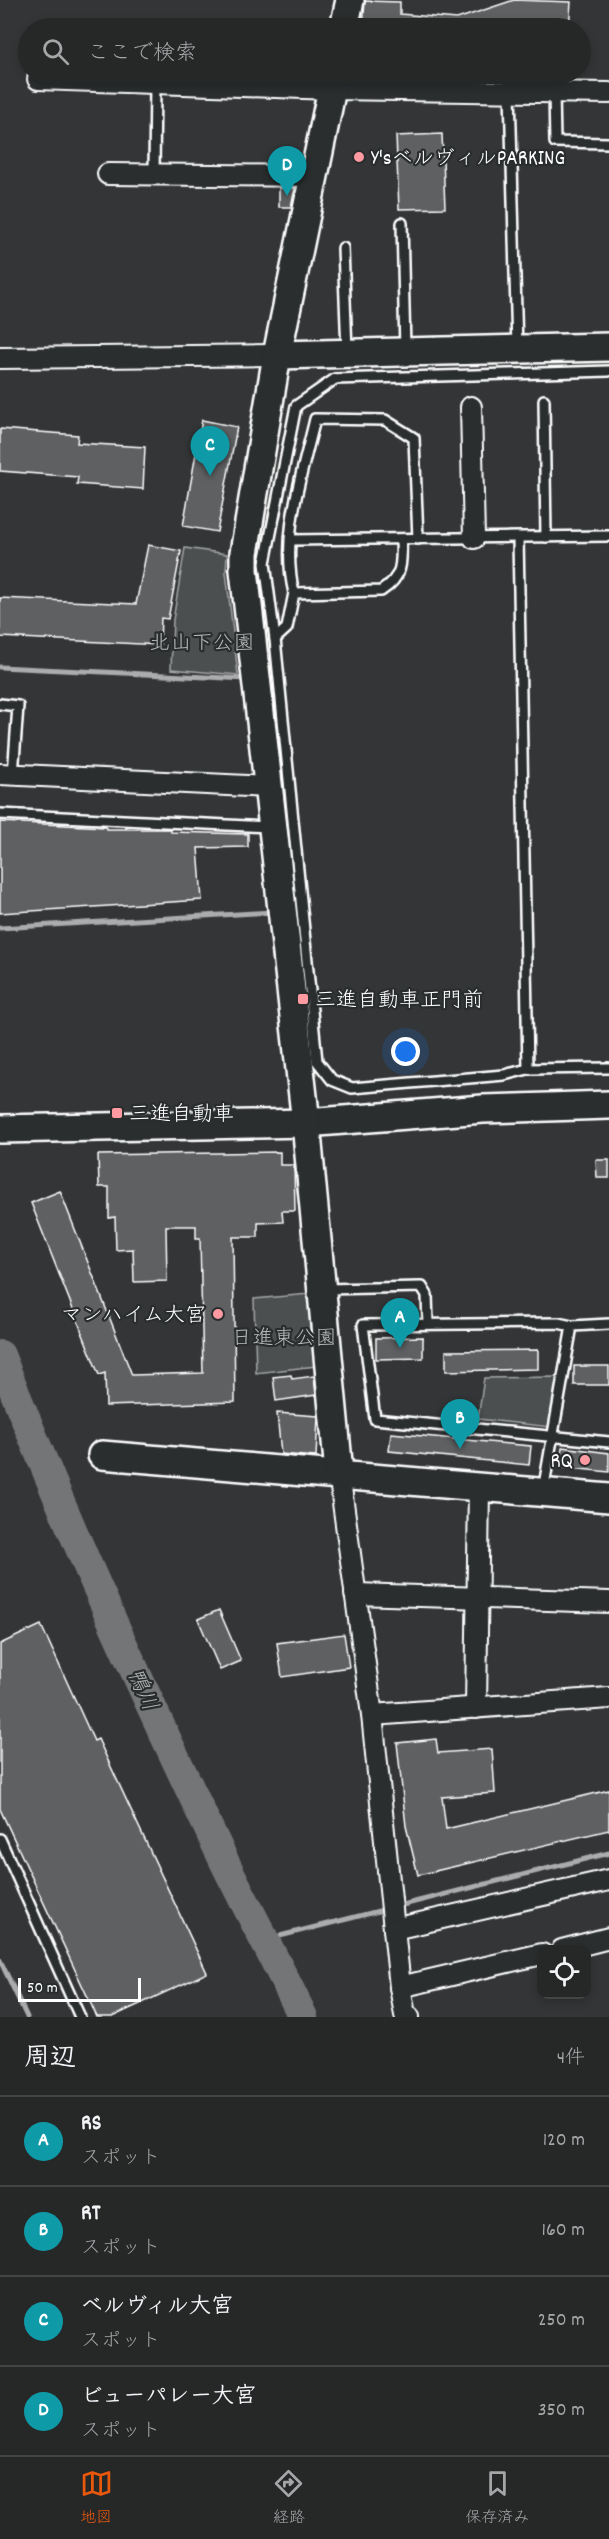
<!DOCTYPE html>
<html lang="ja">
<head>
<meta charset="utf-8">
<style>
  :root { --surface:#262828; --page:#2e3030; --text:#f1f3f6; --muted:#a4a6a8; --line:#424445; --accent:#ea580c }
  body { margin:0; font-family:Dekko,"Klee One",sans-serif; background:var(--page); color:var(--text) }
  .controls { position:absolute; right:18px; bottom:18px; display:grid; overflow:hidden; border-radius:12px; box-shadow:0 3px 9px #0003 }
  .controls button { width:54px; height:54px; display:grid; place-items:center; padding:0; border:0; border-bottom:2px solid var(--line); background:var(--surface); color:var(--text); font:30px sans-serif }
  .scale { position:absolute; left:18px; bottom:15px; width:123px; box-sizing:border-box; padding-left:6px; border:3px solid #fff; border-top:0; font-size:16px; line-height:21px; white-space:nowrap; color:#fff; -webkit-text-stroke:4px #2a2d2e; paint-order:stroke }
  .you { position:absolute; left:406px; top:1052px; width:21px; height:21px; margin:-15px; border:4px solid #fff; border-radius:50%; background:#1a73e8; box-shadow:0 0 0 9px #1a73e833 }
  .badge { display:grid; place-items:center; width:39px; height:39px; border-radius:50%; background:var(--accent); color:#fff; font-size:20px; font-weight:700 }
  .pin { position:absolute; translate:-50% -50px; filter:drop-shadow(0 2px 3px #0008) }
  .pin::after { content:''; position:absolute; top:32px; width:21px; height:18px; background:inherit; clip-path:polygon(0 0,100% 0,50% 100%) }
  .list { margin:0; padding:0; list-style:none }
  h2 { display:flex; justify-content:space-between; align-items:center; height:78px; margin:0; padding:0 24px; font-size:26px }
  h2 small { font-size:20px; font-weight:400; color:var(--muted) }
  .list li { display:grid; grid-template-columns:39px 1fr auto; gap:18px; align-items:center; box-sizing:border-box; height:90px; padding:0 24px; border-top:2px solid var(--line) }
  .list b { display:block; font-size:22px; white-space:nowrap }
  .list p { margin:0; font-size:20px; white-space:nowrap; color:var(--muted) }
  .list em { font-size:20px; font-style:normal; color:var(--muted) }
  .icon { flex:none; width:33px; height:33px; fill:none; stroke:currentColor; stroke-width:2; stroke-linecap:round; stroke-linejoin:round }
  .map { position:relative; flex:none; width:609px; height:2017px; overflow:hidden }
  .search { position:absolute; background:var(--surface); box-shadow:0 3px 9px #0003; left:18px; right:18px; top:18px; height:66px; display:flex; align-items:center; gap:15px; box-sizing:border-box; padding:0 21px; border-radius:33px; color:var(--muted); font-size:22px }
  .sheet { height:438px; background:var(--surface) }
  nav { display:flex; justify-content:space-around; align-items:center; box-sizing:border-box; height:84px; border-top:2px solid var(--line); background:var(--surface); font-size:16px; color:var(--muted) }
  nav a { display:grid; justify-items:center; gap:3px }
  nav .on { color:var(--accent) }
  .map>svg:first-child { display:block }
  .green { fill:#4c4f50; stroke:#a6a7a8; stroke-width:1.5 }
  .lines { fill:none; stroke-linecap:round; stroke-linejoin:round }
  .stream { stroke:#abacad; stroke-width:5 }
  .river { stroke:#737576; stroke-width:30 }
  .building { fill:#5f6162; stroke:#fff; stroke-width:1.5 }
  .lane-casing { stroke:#fff; stroke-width:14 }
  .street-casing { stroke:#fff; stroke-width:24 }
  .secondary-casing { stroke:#fff; stroke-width:32 }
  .lane { stroke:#2a2d2e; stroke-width:9 }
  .street { stroke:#2a2d2e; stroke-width:20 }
  .secondary { stroke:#2a2d2e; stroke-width:27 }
  .poi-dot { fill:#ff9aa2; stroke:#2a2d2e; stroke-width:2 }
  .labels { text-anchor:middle; stroke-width:4.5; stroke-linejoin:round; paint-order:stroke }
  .poi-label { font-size:21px; fill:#fff; stroke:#2a2d2e; text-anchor:start }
  .park-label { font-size:21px; fill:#b7b9b9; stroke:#2a2d2e }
  .water-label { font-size:22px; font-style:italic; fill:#b2b3b4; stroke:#2a2d2e }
</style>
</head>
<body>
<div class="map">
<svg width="609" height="2017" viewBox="0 0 609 2017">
  <rect width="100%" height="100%" fill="#333536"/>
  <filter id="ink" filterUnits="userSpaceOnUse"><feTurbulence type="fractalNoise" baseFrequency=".0167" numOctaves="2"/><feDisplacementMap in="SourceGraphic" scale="12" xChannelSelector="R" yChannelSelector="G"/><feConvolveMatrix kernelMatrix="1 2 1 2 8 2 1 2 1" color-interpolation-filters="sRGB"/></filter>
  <g filter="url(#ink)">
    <!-- green -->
    <g class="green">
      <path d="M402,74H475V82L402,80Z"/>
      <path d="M499,74H532L531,81L499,82Z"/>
      <path d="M185,548L227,554L226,572L238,675L171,669L173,620Z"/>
      <path d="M309,1294L316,1366L256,1373L254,1299Z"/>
      <path d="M560,1377L551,1427L478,1419L484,1378Z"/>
    </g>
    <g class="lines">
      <!-- stream -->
      <g class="stream">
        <path d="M0,667L247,679"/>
        <path d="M0,928L273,912"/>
        <path d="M264,1940L609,1853"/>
        <path d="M0,1960L27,2017"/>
      </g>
      <!-- river -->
      <path class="river" d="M0,1355C68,1529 146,1698 227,1867C252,1917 279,1967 303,2017"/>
    </g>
    <!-- building -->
    <g class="building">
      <path d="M514,0L571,2L569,28H363L365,1L400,2V14L457,19Z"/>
      <path d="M442,134L445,208L399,209L396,136Z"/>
      <path d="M279,188H295L291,207H279Z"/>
      <path d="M202,420L237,427L217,532L183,526Z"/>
      <path d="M0,429L78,435L77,443L145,447L143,489L77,484L78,477L0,471Z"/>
      <path d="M148,545L181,551L168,619L161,618L160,645L0,637V598L136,604Z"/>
      <path d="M0,822L106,827V829H171V832L248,834V847L198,848L202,900L0,913Z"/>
      <path d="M280,1152V1165H294L295,1211H282L283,1222L258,1223V1237H233L235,1402L106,1406L105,1373L99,1375L31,1203L60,1191L132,1375L203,1373L200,1238H196V1226H166L167,1281L134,1282L133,1249L116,1250L115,1217L109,1218V1187H99L98,1155Z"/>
      <path d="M596,1160H609V1178H597Z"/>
      <path d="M423,1337V1358L376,1359V1338Z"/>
      <path d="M538,1350V1369L446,1371V1351Z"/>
      <rect x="574" y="1366" width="35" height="19"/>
      <path d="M291,1375L292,1379L314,1376L316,1395L276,1401L273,1377Z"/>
      <path d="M277,1413L318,1416L316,1457L281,1454Z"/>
      <path d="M391,1433L531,1446L529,1465L389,1451Z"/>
      <path d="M562,1447L609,1453V1472L560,1467Z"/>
      <path d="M219,1610L241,1661L220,1670L198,1619Z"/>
      <path d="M41,1625L94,1741L98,1739L207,1973L112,2017H97L0,1809V1644Z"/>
      <path d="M344,1634L349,1667L282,1677L277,1643Z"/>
      <path d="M436,1739L438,1753L492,1749L495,1793L442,1797L446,1829L609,1790V1830L418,1875L406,1826L397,1743Z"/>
    </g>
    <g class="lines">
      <!-- lane casing -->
      <g class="lane-casing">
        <g id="lane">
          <path d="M510,92L517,348"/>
          <path d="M554,92L555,142L609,143"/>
          <path d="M154,174L155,82"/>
          <path d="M402,223L405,349"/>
          <path d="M343,248L347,351"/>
          <path d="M544,400L546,537"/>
          <path d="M518,538L528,1069L609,1068"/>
          <path d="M291,540L609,536"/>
          <path d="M294,593C280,536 302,475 315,419L385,420L414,438L418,539"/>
          <path d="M275,639L287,628L294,593L381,591C403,577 402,563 401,539"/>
          <path d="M0,704L18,706L13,775"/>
          <path d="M0,814L270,827"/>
          <path d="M528,1069L504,1075L352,1088L332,1080L317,1061L275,639L265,563L296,406L335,379L609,371"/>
          <path d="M325,1289L422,1287L427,1295L428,1324"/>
          <path d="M572,1326L558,1323L363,1325L375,1419L609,1442"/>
          <path d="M543,1491L572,1326L609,1324"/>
          <path d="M0,1839L80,2017"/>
        </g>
      </g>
      <!-- street casing -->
      <g class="street-casing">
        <g id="street">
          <path d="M38,79L332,89L609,93"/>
          <path d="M108,174L314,176"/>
          <path d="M0,358L277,355"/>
          <path d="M471,407L474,538"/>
          <path d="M0,774L269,787"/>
          <path d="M339,1473L372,1715L400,1987L405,2015L409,2017"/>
          <path d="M355,1594L609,1602"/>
          <path d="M476,1708L479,1486"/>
          <path d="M372,1715L609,1698"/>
          <path d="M394,1929L609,1880"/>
          <path d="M562,1950L609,1938"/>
          <path d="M400,1987L542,1954"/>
        </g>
      </g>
      <!-- secondary casing -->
      <g class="secondary-casing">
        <g id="secondary">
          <path d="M344,28L350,0"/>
          <path d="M277,355L335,74"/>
          <path d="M0,1129L306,1123L483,1109L609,1105"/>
          <path d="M102,1455L609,1498"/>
          <path d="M339,1473L306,1123L244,570V553L277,355L609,347"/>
        </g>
      </g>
      <!-- lane -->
      <use href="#lane" class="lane"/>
      <!-- street -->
      <use href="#street" class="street"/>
      <!-- secondary -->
      <use href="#secondary" class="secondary"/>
    </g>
  </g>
  <!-- markers -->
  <g class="poi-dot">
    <circle cx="359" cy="157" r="6"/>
    <rect x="297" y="993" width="12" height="12" rx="3"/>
    <rect x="111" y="1107" width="12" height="12" rx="3"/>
    <circle cx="218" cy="1314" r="6"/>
    <circle cx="585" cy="1460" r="6"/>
  </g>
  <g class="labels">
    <!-- poi labels -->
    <g class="poi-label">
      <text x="371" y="164">Y'sベルヴィルPARKING</text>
      <text x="315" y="1006">三進自動車正門前</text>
      <text x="129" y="1120">三進自動車</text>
      <text x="206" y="1321" text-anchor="end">マンハイム大宮</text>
      <text x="573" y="1467" text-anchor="end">RQ</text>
    </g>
    <!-- park labels -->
    <g class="park-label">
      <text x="202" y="649">北山下公園</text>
      <text x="284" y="1344">日進東公園</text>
    </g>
    <!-- water labels -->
    <g class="water-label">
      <text transform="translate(144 1689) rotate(66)" y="8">鴨川</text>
    </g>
  </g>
</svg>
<div class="controls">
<button><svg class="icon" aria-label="locate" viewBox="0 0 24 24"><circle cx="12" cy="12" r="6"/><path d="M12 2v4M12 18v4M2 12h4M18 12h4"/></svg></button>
</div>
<div class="scale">50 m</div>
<div class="you"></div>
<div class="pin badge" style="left:400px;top:1348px;background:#0f9aa8">A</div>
<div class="pin badge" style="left:460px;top:1449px;background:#0f9aa8">B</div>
<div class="pin badge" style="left:210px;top:476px;background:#0f9aa8">C</div>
<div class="pin badge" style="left:287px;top:196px;background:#0f9aa8">D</div>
<div class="search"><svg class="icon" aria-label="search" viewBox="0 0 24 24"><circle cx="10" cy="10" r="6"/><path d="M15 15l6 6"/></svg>ここで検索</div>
</div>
<section class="sheet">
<h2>周辺<small>4件</small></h2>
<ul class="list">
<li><span class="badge" style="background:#0f9aa8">A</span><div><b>RS</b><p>スポット</p></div><em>120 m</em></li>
<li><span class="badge" style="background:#0f9aa8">B</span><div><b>RT</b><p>スポット</p></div><em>160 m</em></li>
<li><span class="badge" style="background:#0f9aa8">C</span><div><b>ベルヴィル大宮</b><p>スポット</p></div><em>250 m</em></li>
<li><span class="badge" style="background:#0f9aa8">D</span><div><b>ビューパレー大宮</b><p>スポット</p></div><em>350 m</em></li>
</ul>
</section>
<nav>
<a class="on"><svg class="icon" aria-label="map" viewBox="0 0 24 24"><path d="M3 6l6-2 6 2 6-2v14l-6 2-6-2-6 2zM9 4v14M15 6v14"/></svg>地図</a>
<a><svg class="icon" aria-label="directions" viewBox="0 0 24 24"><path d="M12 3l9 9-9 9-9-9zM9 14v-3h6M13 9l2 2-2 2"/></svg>経路</a>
<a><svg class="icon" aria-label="saved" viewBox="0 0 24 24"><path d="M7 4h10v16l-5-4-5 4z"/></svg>保存済み</a>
</nav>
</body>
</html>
